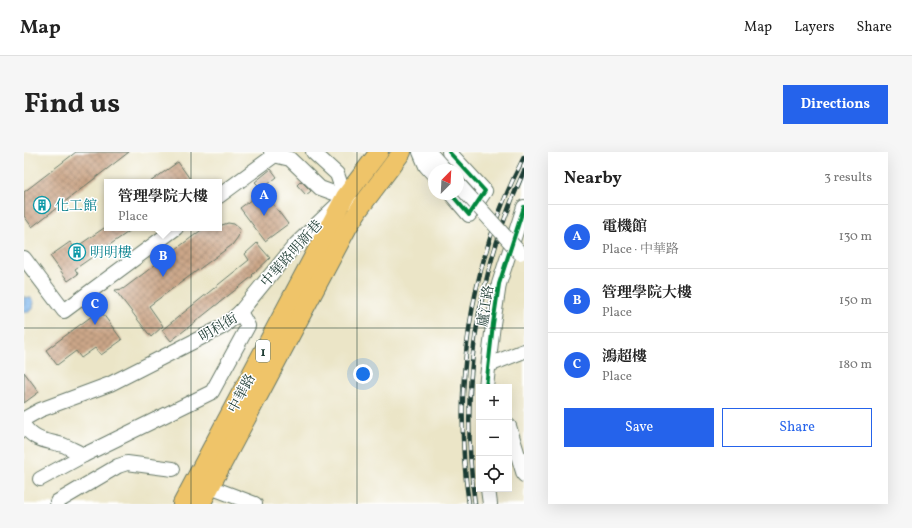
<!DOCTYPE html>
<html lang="en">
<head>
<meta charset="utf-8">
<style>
  :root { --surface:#fff; --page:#f6f6f6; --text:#222; --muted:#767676; --line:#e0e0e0; --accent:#2563eb }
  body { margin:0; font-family:Vollkorn,"Noto Serif TC",serif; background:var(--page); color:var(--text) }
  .controls { position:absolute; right:12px; bottom:12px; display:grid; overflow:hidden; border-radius:0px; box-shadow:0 4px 16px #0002 }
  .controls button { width:36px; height:36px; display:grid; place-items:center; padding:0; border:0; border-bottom:1px solid var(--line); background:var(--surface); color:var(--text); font:20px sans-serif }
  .compass { position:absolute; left:404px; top:12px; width:36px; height:36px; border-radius:50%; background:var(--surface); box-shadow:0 4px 16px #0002; rotate:24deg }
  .you { position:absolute; left:339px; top:222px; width:14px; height:14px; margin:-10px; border:3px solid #fff; border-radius:50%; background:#1a73e8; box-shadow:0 0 0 6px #1a73e833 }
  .badge { display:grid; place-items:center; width:26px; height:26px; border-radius:50%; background:var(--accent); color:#fff; font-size:13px; font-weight:700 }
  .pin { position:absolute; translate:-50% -33px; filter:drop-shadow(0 1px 2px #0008) }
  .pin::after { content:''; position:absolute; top:21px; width:14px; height:12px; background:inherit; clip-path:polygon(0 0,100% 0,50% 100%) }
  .popup { position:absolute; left:80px; top:27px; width:118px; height:52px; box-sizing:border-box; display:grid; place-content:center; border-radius:0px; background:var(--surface); filter:drop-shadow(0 1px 3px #0005); font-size:13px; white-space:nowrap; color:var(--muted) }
  .popup b { font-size:15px; color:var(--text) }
  .popup::after { content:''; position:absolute; left:50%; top:100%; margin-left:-8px; border:8px solid transparent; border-top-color:var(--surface) }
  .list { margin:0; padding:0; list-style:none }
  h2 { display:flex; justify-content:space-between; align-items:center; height:52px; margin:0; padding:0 16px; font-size:17px }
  h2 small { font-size:13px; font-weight:400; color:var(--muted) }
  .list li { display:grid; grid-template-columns:26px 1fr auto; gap:12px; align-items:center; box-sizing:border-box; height:64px; padding:0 16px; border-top:1px solid var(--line) }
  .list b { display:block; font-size:15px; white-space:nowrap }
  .list p { margin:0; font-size:13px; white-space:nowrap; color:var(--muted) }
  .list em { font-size:13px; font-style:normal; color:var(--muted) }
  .actions { display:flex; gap:8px; padding:12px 16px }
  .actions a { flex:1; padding:9px 0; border:1px solid var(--accent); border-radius:0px; text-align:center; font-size:14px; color:var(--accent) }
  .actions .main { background:var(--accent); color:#fff }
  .icon { flex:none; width:22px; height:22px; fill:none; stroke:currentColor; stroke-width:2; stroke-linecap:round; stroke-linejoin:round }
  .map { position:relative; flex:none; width:500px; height:352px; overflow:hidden; border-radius:0px }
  header { display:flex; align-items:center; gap:24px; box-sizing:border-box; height:56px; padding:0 20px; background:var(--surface); border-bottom:1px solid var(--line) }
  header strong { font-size:19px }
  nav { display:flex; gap:22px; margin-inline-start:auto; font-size:14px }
  .intro { display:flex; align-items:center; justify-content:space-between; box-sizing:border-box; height:96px; padding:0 24px }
  h1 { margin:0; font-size:28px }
  .button { padding:10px 18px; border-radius:0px; background:var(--accent); color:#fff; font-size:14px; font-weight:700 }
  main { display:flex; gap:24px; padding:0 24px }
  aside { flex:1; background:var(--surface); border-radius:0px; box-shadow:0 4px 16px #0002 }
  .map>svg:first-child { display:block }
  .water { fill:url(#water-ripples); stroke:#4c788f }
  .building { fill:url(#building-cross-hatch) }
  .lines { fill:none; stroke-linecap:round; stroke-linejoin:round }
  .minor-casing { stroke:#667867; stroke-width:16 }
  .major-casing { stroke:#667867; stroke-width:20 }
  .minor { stroke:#fff; stroke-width:14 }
  .major { stroke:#efc469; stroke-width:18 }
  .rail-casing { stroke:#1f3d34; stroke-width:4.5 }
  .rail { stroke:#fff; stroke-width:3; stroke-dasharray:9; stroke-linecap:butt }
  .minor-bridge-casing { stroke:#667867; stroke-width:16; stroke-linecap:butt }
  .minor-bridge { stroke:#fff; stroke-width:14 }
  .cycleway-casing { stroke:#fff; stroke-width:6 }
  .cycleway { stroke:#00873e; stroke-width:4 }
  .grid { fill:none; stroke:#1f3d34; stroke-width:1; stroke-opacity:0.55 }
  .labels { text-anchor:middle; stroke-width:3; stroke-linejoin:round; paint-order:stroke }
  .shield { fill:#fff; stroke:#627771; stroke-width:1 }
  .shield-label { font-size:13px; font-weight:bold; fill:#1f3d34 }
  .culture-label { font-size:14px; fill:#0d838f; stroke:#fff; text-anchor:start }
  .street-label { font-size:14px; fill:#1f3d34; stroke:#fff }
</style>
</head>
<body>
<header>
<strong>Map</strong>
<nav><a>Map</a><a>Layers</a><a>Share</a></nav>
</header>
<div class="intro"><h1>Find us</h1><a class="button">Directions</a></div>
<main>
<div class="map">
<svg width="500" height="352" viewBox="0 0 500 352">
  <defs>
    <pattern id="water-ripples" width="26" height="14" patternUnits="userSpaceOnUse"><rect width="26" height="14" fill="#7ab3ea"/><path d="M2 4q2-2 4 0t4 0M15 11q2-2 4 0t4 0" fill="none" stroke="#6393be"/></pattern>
    <pattern id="building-cross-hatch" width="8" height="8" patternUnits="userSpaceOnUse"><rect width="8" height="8" fill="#cba688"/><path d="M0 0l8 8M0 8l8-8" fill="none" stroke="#a48870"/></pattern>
  </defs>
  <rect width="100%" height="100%" fill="#fff"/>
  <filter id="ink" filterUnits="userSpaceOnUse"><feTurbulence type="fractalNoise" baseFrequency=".025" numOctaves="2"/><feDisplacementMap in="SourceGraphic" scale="8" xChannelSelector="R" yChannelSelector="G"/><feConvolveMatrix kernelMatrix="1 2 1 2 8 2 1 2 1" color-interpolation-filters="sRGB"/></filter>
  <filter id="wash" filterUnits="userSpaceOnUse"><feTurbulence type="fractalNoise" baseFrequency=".012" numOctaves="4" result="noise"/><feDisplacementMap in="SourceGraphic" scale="16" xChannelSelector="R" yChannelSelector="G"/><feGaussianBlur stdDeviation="0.9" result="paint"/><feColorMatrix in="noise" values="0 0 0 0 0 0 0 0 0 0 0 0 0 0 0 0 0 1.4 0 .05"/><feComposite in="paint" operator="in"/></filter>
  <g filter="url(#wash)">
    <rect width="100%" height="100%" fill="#ebe5c7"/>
    <!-- water -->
    <path class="water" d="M0,145L7,146L10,150L9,157L5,160H0Z"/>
    <g id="blocks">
      <!-- building -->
      <g class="building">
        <path d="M52,0H105L8,75L0,64V40Z"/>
        <path d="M154,10L168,30H126Z"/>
        <path d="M247,17L253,25L238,37L231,30Z"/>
        <path d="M277,29L287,39L282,43L273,33Z"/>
        <path d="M239,39L264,72L241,89L216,56Z"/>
        <path d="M204,71L210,72L216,77L214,85L208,93L125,154L139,174L127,185L91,138L99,137L180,76H195V74Z"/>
        <path d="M80,76H110L51,117L54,122L44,129L26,104L46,90L51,96Z"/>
        <path d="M233,91L246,106L228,123L229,124L147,189L138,178L225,108L221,102Z"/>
        <path d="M76,158L98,188L77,203L71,196L57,206L52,199L33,213L22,198Z"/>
        <path d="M0,220L15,240L0,251Z"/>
      </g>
    </g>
  </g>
  <g filter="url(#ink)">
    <use href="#blocks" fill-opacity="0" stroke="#667867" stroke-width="1"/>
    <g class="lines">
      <!-- minor casing -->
      <g class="minor-casing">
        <g id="minor">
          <path d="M247,0L250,3L266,7L296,36L321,45L329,51"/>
          <path d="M289,0L313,22L321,45"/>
          <path d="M396,0L402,14L410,23"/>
          <path d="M405,0L421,18"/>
          <path d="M425,0L461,39L445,63L427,42"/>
          <path d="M195,44L255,0"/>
          <path d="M0,106L40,159L152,76"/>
          <path d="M465,213L500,199"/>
          <path d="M462,235L469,172L475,132L500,55"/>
          <path d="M0,267L16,258L86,232L200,174L216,160L272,92L314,52"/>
          <path d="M0,274C12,290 22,288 39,293C46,296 53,300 60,303L188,240L224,174L216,160"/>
          <path d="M485,274L500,323"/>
          <path d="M16,327L60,303"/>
          <path d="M186,335L231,352"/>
          <path d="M464,337L466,352"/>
          <path d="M33,350L94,314L103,311L149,317"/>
        </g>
      </g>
      <!-- major casing -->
      <g class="major-casing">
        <g id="major">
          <path d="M158,352L321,45L355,0"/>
          <path d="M177,352L324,75L336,56L378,0"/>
        </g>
      </g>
      <!-- minor -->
      <use href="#minor" class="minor"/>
      <!-- major -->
      <use href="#major" class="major"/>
      <!-- rail casing -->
      <g class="rail-casing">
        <g id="rail">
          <path d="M445,352C428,234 445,111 500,5"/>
          <path d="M451,352C435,236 452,126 500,19"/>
        </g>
      </g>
      <!-- rail -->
      <use href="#rail" class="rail"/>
      <!-- minor-bridge casing -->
      <g class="minor-bridge-casing">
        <path id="minor-bridge" d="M434,32L496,101"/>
      </g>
      <!-- minor-bridge -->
      <use href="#minor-bridge" class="minor-bridge"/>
      <!-- cycleway casing -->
      <g class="cycleway-casing">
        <g id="cycleway">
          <path d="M425,0L461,39L445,63L427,42"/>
          <path d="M462,235L469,172L475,132L500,55"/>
        </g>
      </g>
      <!-- cycleway -->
      <use href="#cycleway" class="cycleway"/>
    </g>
  </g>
  <!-- grid -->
  <path class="grid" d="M167,0V352M333,0V352M0,176H500"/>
  <!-- icons -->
  <defs>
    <g id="building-ring" transform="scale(0.9)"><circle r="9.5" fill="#fff" stroke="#0f9aa8" stroke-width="1.5"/><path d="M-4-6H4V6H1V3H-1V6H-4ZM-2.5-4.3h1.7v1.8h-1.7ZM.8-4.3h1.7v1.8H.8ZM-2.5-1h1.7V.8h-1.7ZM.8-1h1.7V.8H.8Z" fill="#0f9aa8"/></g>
  </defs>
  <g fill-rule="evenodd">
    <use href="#building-ring" x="18" y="53"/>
    <use href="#building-ring" x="53" y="100"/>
  </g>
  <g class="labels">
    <!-- shield labels -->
    <rect class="shield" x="232" y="188" width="14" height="22" rx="3"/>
    <g class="shield-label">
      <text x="239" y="204">1</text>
    </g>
    <!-- culture labels -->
    <g class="culture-label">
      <text x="31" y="58">化工館</text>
      <text x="66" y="105">明明樓</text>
    </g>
    <!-- street labels -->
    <g class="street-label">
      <text transform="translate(267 101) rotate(-48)" y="5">中華路明新巷</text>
      <text transform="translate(461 154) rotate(-81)" y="5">廬江路</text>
      <text transform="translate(194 175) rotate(-31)" y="5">明科街</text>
      <text transform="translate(217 241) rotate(-62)" y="5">中華路</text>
    </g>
  </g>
</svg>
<div class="controls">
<button>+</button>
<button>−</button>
<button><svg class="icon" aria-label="locate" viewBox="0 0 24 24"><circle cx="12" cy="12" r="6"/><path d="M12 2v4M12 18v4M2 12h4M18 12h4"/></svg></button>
</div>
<svg class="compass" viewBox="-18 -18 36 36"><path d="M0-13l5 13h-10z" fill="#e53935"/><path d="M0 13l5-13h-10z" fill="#767676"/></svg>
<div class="you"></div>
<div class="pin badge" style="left:240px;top:64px">A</div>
<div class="pin badge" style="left:139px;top:125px">B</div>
<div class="popup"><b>管理學院大樓</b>Place</div>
<div class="pin badge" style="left:71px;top:173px">C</div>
</div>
<aside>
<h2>Nearby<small>3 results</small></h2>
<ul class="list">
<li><span class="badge">A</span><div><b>電機館</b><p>Place · 中華路</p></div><em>130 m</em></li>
<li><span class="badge">B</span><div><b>管理學院大樓</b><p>Place</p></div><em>150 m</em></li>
<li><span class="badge">C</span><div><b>鴻超樓</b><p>Place</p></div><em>180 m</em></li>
</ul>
<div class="actions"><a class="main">Save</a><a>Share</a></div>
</aside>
</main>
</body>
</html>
